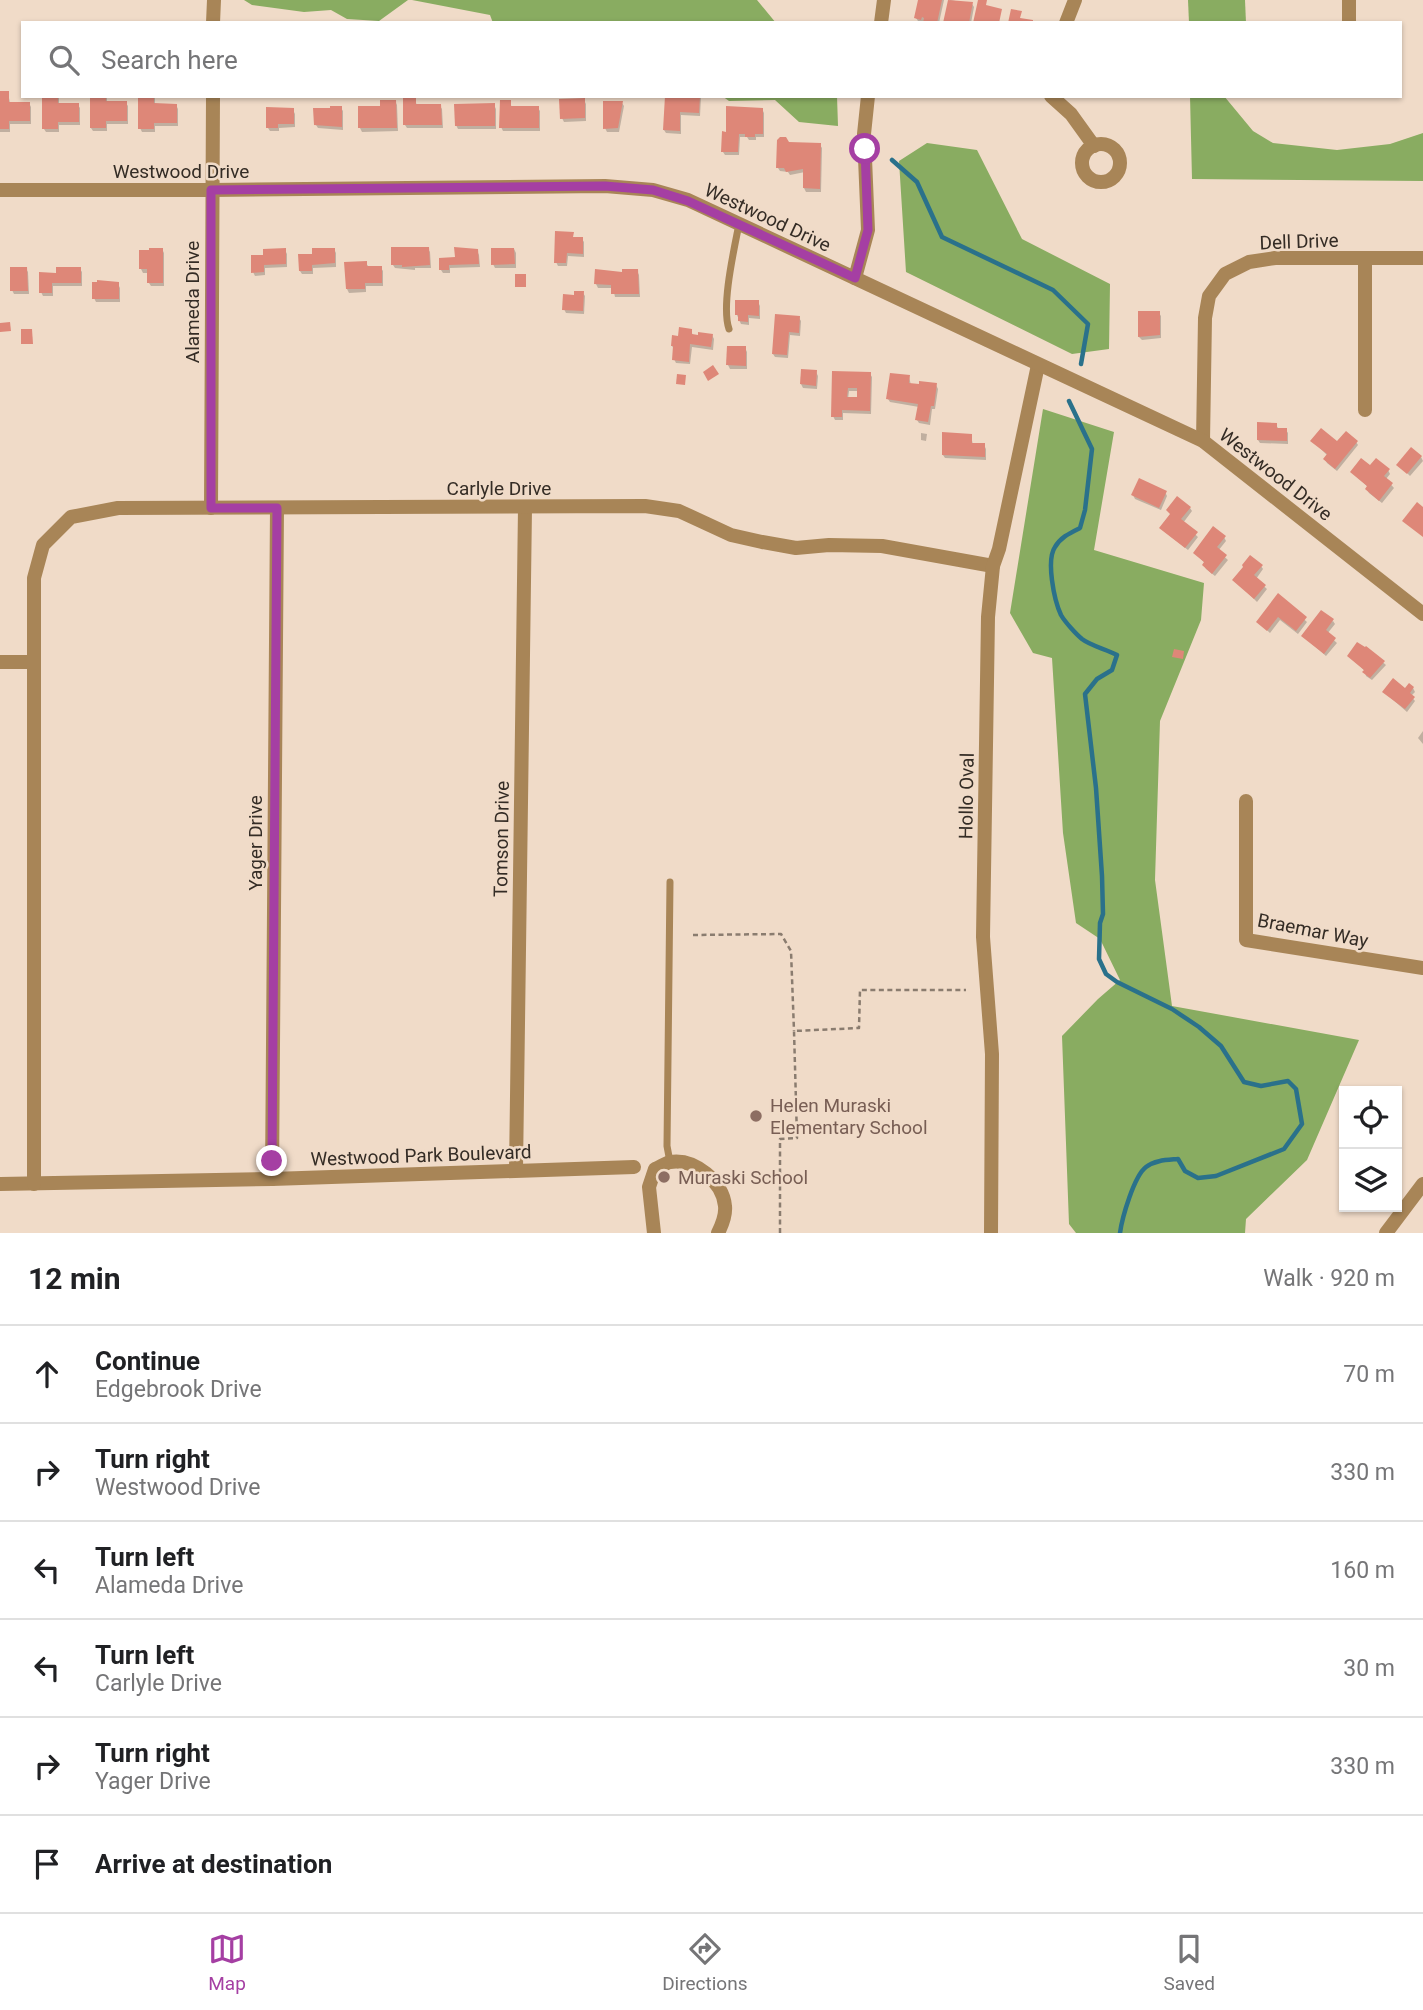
<!DOCTYPE html>
<html lang="en">
<head>
<meta charset="utf-8">
<style>
  :root { --surface:#fff; --page:#f6f6f6; --text:#202124; --muted:#757577; --line:#e0e0e0; --accent:#a53fa3 }
  body { margin:0; font-family:Roboto,sans-serif; background:var(--page); color:var(--text) }
  .controls { position:absolute; right:21px; bottom:21px; display:grid; overflow:hidden; border-radius:0px; box-shadow:0 2px 5px #0004 }
  .controls button { width:63px; height:63px; display:grid; place-items:center; padding:0; border:0; border-bottom:2px solid var(--line); background:var(--surface); color:var(--text); font:35px sans-serif }
  .stop { position:absolute; width:21px; height:21px; margin:-16px; border:5px solid #a53fa3; border-radius:50%; background:#fff }
  .stop.end { background:#a53fa3; border-color:#fff; box-shadow:0 2px 7px #0008 }
  .list { margin:0; padding:0; list-style:none }
  h2 { display:flex; justify-content:space-between; align-items:center; height:91px; margin:0; padding:0 28px; font-size:30px }
  h2 small { font-size:23px; font-weight:400; color:var(--muted) }
  .list li { display:grid; grid-template-columns:46px 1fr auto; gap:21px; align-items:center; box-sizing:border-box; height:98px; padding:0 28px; border-top:2px solid var(--line) }
  .list b { display:block; font-size:26px; white-space:nowrap }
  .list p { margin:0; font-size:23px; white-space:nowrap; color:var(--muted) }
  .list em { font-size:23px; font-style:normal; color:var(--muted) }
  .icon { flex:none; width:38px; height:38px; fill:none; stroke:currentColor; stroke-width:2; stroke-linecap:round; stroke-linejoin:round }
  .map { position:relative; flex:none; width:1423px; height:1233px; overflow:hidden }
  .search { position:absolute; background:var(--surface); box-shadow:0 2px 5px #0004; left:21px; right:21px; top:21px; height:77px; display:flex; align-items:center; gap:18px; box-sizing:border-box; padding:0 24px; border-radius:0px; color:var(--muted); font-size:26px }
  .sheet { height:679px; background:var(--surface) }
  nav { display:flex; justify-content:space-around; align-items:center; box-sizing:border-box; height:98px; border-top:2px solid var(--line); background:var(--surface); font-size:19px; color:var(--muted) }
  nav a { display:grid; justify-items:center; gap:4px }
  nav .on { color:var(--accent) }
  .map>svg:first-child { display:block }
  .forest { fill:#89ac61 }
  .shadow { fill:#0003; fill-rule:evenodd }
  .lines { fill:none; stroke-linecap:round; stroke-linejoin:round }
  .stream { stroke:#2a718b; stroke-width:4.5 }
  .building { fill:#de8778; fill-rule:evenodd }
  .path { stroke:#8a7c6f; stroke-width:2.5; stroke-dasharray:5 3.5; stroke-linecap:butt }
  .service { stroke:#a88557; stroke-width:7 }
  .minor { stroke:#a88557; stroke-width:14 }
  .tertiary { stroke:#a88557; stroke-width:14 }
  .route { stroke:#a53fa3; stroke-width:9 }
  .education-dot { fill:#8d6e63; stroke:#f0dbc8; stroke-width:2.5 }
  .labels { text-anchor:middle; stroke-width:5; stroke-linejoin:round; paint-order:stroke }
  .street-label { font-size:19px; fill:#342c25; stroke:#f0dbc8 }
  .education-label { font-size:19px; fill:#785e54; stroke:#f0dbc8; text-anchor:start }
</style>
</head>
<body>
<div class="map">
<svg width="1423" height="1233" viewBox="0 0 1423 1233">
  <rect width="100%" height="100%" fill="#f0dbc8"/>
  <!-- forest -->
  <g class="forest">
    <path d="M244,0H408L379,21L347,19L331,10L304,12L252,5Z"/>
    <path d="M412,0H757L776,23H493L490,15Z"/>
    <path d="M1188,0H1245L1246,23H1189Z"/>
    <path d="M722,96H837L838,126L799,122L775,100L729,101Z"/>
    <path d="M1190,96H1224L1253,131L1273,143L1337,150L1390,144L1423,133V181L1192,179Z"/>
    <path d="M927,143L977,150L1022,239L1110,284L1109,349L1072,354L906,272L899,161Z"/>
    <path d="M1043,409L1114,432L1094,550L1204,583L1201,620L1160,721L1155,880L1172,1006L1359,1040L1307,1160L1246,1219L1245,1233H1076L1069,1224L1062,1036L1098,999L1120,980L1100,939L1076,923L1063,833L1052,658L1033,653L1010,613Z"/>
  </g>
  <!-- shadow -->
  <g class="shadow">
    <path d="M920,0H944L939,23L918,21L916,18Z"/>
    <path d="M950,0L972,4L974,7L971,23H945Z"/>
    <path d="M0,93H8L10,103H29L31,107V124H10V132H0Z"/>
    <path d="M44,96H59V105H78L80,108V125H59V132H46L44,129Z"/>
    <path d="M92,96H107V103H126L128,106V124H107V131H93L91,128Z"/>
    <path d="M140,96H155V105H176L178,109V126H155V132H142L140,128Z"/>
    <path d="M667,96L701,97L700,116L681,115V134L666,133L664,130Z"/>
    <path d="M415,99L417,106H440L442,109L443,128H407L405,125Z"/>
    <path d="M584,100L586,104V121L564,122L562,118Z"/>
    <path d="M395,101L397,105L398,131L362,132L360,128L382,108Z"/>
    <path d="M510,102L512,108H538L540,111V131H503L501,127Z"/>
    <path d="M622,103L624,106L619,132H607L605,128Z"/>
    <path d="M494,105L496,109V129H458L456,125Z"/>
    <path d="M341,108L343,111V130L318,128L316,125Z"/>
    <path d="M762,109L764,113V137H756V140H749L747,137H740L739,155H725L723,152L727,133Z"/>
    <path d="M293,110L295,114V127L279,128V131H270L268,128Z"/>
    <path d="M788,144L820,145L822,148L821,192H806L804,188L805,172L790,175L788,172L780,171L778,168Z"/>
    <path d="M557,233L573,234L572,245L574,246L575,239H582L584,242V257L568,256L567,266H558L556,262Z"/>
    <path d="M162,249L164,253V286H151L149,283V273H143L141,269V252Z"/>
    <path d="M334,249L336,253V267L313,268V274H302L300,271L314,256Z"/>
    <path d="M428,249L430,252L431,268H415V270L395,268L393,265Z"/>
    <path d="M514,249L516,253V268H495L493,264Z"/>
    <path d="M285,250L287,254V267L265,268V275L255,276L253,272L265,257Z"/>
    <path d="M477,251L479,255L480,267L450,268V273H443L441,270L456,259Z"/>
    <path d="M366,263L368,266L381,268L383,271V286H366V292L349,293L347,289Z"/>
    <path d="M26,269L28,272L29,294H14L12,290Z"/>
    <path d="M80,269L82,272V286H53V296H43L41,292L57,274Z"/>
    <path d="M637,271L639,275L640,297H615L613,288H598L596,284L623,274Z"/>
    <path d="M118,284L120,288V302H96L94,298Z"/>
    <path d="M583,293L585,296L584,314L566,313L564,309Z"/>
    <path d="M758,302L760,306V319L749,318V325L741,324L737,315Z"/>
    <path d="M1140,313H1159L1161,316V338L1142,340L1139,337Z"/>
    <path d="M799,318L801,321L800,336L790,335L788,358L775,357L773,354Z"/>
    <path d="M691,330L693,336L712,335L714,339L713,350L692,347L690,364L676,363L674,359L675,350L672,346L679,338Z"/>
    <path d="M745,348L747,352V369H730L728,365Z"/>
    <path d="M816,372L818,376L817,389L803,388L801,384Z"/>
    <path d="M834,373L870,374L872,377L871,414L843,413V420H835L833,416ZM849,391H859V399H848Z"/>
    <path d="M909,377L911,385H936L938,389L935,409H932L930,425L919,423L917,420L919,407L890,402L888,399Z"/>
    <path d="M1276,425L1278,428L1286,430L1288,433V444L1260,443L1258,440Z"/>
    <path d="M921,433L927,434L926,441L921,440Z"/>
    <path d="M971,436L973,445H984L986,449V460L945,458L943,455Z"/>
    <path d="M1313,441L1338,443L1356,442L1358,445L1337,471L1327,463L1325,459L1328,456Z"/>
    <path d="M1421,457L1423,461L1410,476L1399,465Z"/>
    <path d="M1371,468L1388,470L1390,474L1386,479L1394,488L1382,503L1369,493L1367,489L1368,487L1352,472Z"/>
    <path d="M1165,492L1167,496L1161,510L1135,499L1133,495Z"/>
    <path d="M1190,508L1192,511L1183,523L1198,537L1188,550L1164,531L1171,515L1168,510Z"/>
    <path d="M1224,537L1226,541L1218,551L1228,560L1215,576L1206,569L1204,565L1205,563L1195,553Z"/>
    <path d="M1261,566L1263,569L1256,579L1267,589L1257,602L1235,580Z"/>
    <path d="M1278,596L1307,622L1298,634L1280,620L1270,633L1258,622Z"/>
    <path d="M1333,621L1335,624L1327,634L1337,643L1326,656L1303,636Z"/>
    <path d="M1366,648L1386,665L1372,680L1366,676L1365,671L1349,656Z"/>
    <path d="M1413,688L1415,692L1411,696L1415,701L1407,712L1384,692Z"/>
    <path d="M1423,731V744L1418,738Z"/>
  </g>
  <g class="lines">
    <!-- stream -->
    <g class="stream">
      <path d="M892,160L917,182L942,237L1053,290L1088,324L1081,364"/>
      <path d="M1069,401L1092,449L1085,510L1080,528C1070,533 1061,537 1055,547C1046,560 1054,600 1061,615C1065,622 1076,634 1082,639C1091,646 1106,649 1117,655L1112,670L1097,679L1085,694L1096,788L1102,876L1103,914L1100,923L1099,959L1106,974L1117,982L1172,1009L1199,1027L1221,1046L1244,1082L1261,1086L1288,1081L1296,1089L1302,1124L1284,1149L1216,1176L1198,1178L1185,1171L1178,1159C1167,1160 1155,1160 1146,1167C1134,1176 1122,1218 1120,1233"/>
    </g>
  </g>
  <!-- building -->
  <g class="building">
    <path d="M918,0H942L937,23H923L924,18L922,17L921,20L914,18Z"/>
    <path d="M948,0L973,2L969,23H943Z"/>
    <path d="M978,0H987L986,5L1002,9L999,23H973Z"/>
    <path d="M1011,9L1022,11L1020,18L1033,20V23H1008Z"/>
    <path d="M0,91H9V102H30V121H9V129H0Z"/>
    <path d="M42,96H58V103H79V122H58V129H42Z"/>
    <path d="M90,96H106V101H127V121H106V128H90Z"/>
    <path d="M138,96H154V103L177,104V123H154V129H138Z"/>
    <path d="M665,96H700L699,113L680,112V131L663,130Z"/>
    <path d="M403,97H416V104H441L442,125H403Z"/>
    <path d="M585,98V118L560,119L559,99Z"/>
    <path d="M380,100H396L397,128H358V106H380Z"/>
    <path d="M500,100H511V106H539V128H499Z"/>
    <path d="M603,101H623L618,128L603,129Z"/>
    <path d="M495,103V126H455L454,104Z"/>
    <path d="M330,106H342V127L314,125L313,108H330Z"/>
    <path d="M726,106L763,108V134H755V137H745V134H739L738,152H721L722,131L726,132Z"/>
    <path d="M266,107L294,108V124H278V128H266Z"/>
    <path d="M780,137H786L789,142L821,143L820,189L803,188V169L786,172L784,168H776L777,140Z"/>
    <path d="M555,231L574,232L573,237H583V254L567,253L566,263H554Z"/>
    <path d="M391,247H429L430,265L402,267V265H391Z"/>
    <path d="M454,247L478,249L479,264L449,265V270H439V258L455,257Z"/>
    <path d="M149,248H163V283H147V269H139V250H149Z"/>
    <path d="M286,248V264L264,265V272L251,273V255H263V249Z"/>
    <path d="M312,248H335V263L312,265V271H299L298,254H312Z"/>
    <path d="M491,248H514L515,264L491,265Z"/>
    <path d="M367,261V266H382V283H365V289H346L344,262Z"/>
    <path d="M10,267H27L28,291H10Z"/>
    <path d="M56,267H81V283H52V293H39V272L56,273Z"/>
    <path d="M595,269L622,272V269H638L639,294H611V285L594,284Z"/>
    <rect x="515" y="274" width="11" height="13"/>
    <path d="M97,280L119,282V299H92V282H97Z"/>
    <path d="M574,291H584L583,311L562,310L563,294L574,295Z"/>
    <path d="M735,300H759V316L748,315V322L738,321V315H735Z"/>
    <path d="M1138,311H1160V335L1138,337Z"/>
    <path d="M775,314L800,316L799,333L789,332L787,355L772,354Z"/>
    <path d="M10,322L11,331L0,332V323Z"/>
    <path d="M679,327L692,329V334L698,335V332L713,334L711,347L690,344L689,362L672,360L673,346H671L672,335L678,336Z"/>
    <path d="M21,329H32L33,344H21Z"/>
    <path d="M727,346H746V366L726,365Z"/>
    <path d="M713,365L719,374L708,381L703,372Z"/>
    <path d="M801,369L817,370L816,386L800,384Z"/>
    <path d="M832,371L871,372L870,411L842,410V417H831ZM848,388H857V397H847Z"/>
    <path d="M890,373L910,375L909,383L919,384V381L937,383L934,406H931L928,422L915,420L918,404L886,399Z"/>
    <path d="M677,374L686,375L685,385L676,384Z"/>
    <path d="M1257,422L1277,423V428H1287V441L1257,440Z"/>
    <path d="M1321,428L1337,441L1346,431L1358,441L1335,469L1323,459L1327,454L1310,441Z"/>
    <path d="M942,432L972,434V443H985V457L942,455Z"/>
    <path d="M1411,447L1422,456L1407,474L1396,465Z"/>
    <path d="M1361,458L1370,465L1376,458L1390,469L1384,476L1393,483L1379,501L1365,489L1367,486L1350,472Z"/>
    <path d="M1139,478L1167,491L1159,508L1131,495Z"/>
    <path d="M1177,496L1191,507L1181,519L1198,532L1185,548L1159,528L1170,514L1166,510Z"/>
    <path d="M1417,502L1423,507V537L1402,521Z"/>
    <path d="M1213,526L1226,536L1217,547L1227,555L1212,574L1202,565L1204,562L1193,553Z"/>
    <path d="M1250,555L1263,565L1254,575L1266,585L1254,599L1232,580L1243,567L1242,565Z"/>
    <path d="M1278,593L1307,617L1296,631L1278,617L1267,631L1256,622Z"/>
    <path d="M1321,610L1334,619L1326,630L1336,638L1324,654L1301,636Z"/>
    <path d="M1357,642L1365,647L1366,646L1385,661L1370,678L1362,672L1364,670L1347,656Z"/>
    <path d="M1174,649L1184,651L1183,659L1172,657Z"/>
    <path d="M1393,678L1405,688L1409,683L1414,687L1410,693L1415,697L1405,709L1382,692Z"/>
  </g>
  <g class="lines">
    <!-- path -->
    <g class="path">
      <path d="M693,935L781,934L791,951L794,1031"/>
      <path d="M780,1233V1139L797,1138L794,1031L859,1028L860,990H966"/>
    </g>
    <!-- service -->
    <g class="service">
      <path d="M729,329C721,306 734,250 739,224"/>
      <path d="M670,882L667,1146L670,1162"/>
    </g>
    <!-- minor -->
    <g class="minor">
      <path d="M1349,0V23"/>
      <path d="M213,23L214,0"/>
      <path d="M881,23L884,0"/>
      <path d="M1066,23L1075,0"/>
      <path d="M1051,96L1071,114L1094,146"/>
      <circle cx="1101" cy="163" r="19"/>
      <path d="M1365,258V410"/>
      <path d="M855,278L868,230L864,134L868,96"/>
      <path d="M1203,441L1205,318L1209,296L1225,274L1249,262L1275,258H1423"/>
      <path d="M211,508L213,96"/>
      <path d="M0,662H34"/>
      <path d="M1246,801V940L1423,968"/>
      <path d="M516,1170L525,508"/>
      <path d="M272,1179L277,508"/>
      <path d="M0,1184L272,1179L634,1167"/>
      <path d="M34,1184V578L43,545L71,517L118,508L645,506L679,511L731,535L762,542L796,548L829,545L882,546L993,566"/>
      <path d="M654,1233L649,1187L655,1169C660,1167 666,1163 670,1162C695,1158 723,1182 725,1206C726,1215 722,1225 718,1233"/>
      <path d="M991,1233L992,1054L983,937L988,617L993,566L999,549L1038,365"/>
      <path d="M1386,1233L1423,1184"/>
    </g>
    <!-- tertiary -->
    <path class="tertiary" d="M0,190H211L605,186L653,190L688,200L1203,441L1423,614"/>
  </g>
  <g class="lines">
    <!-- route -->
    <path class="route" d="M272,1161L277,508H211V190L605,186L653,190L688,201L855,278L868,230L865,149"/>
  </g>
  <!-- markers -->
  <g class="education-dot">
    <circle cx="756" cy="1116" r="7"/>
    <circle cx="664" cy="1177" r="7"/>
  </g>
  <g class="labels">
    <!-- street labels -->
    <g class="street-label">
      <text x="181" y="178">Westwood Drive</text>
      <text transform="translate(768 217) rotate(25)" y="7">Westwood Drive</text>
      <text transform="translate(1299 241) rotate(-2)" y="7">Dell Drive</text>
      <text transform="translate(192 302) rotate(-90)" y="7">Alameda Drive</text>
      <text transform="translate(1276 474) rotate(38)" y="7">Westwood Drive</text>
      <text x="499" y="495">Carlyle Drive</text>
      <text transform="translate(966 796) rotate(-89)" y="7">Hollo Oval</text>
      <text transform="translate(501 839) rotate(-89)" y="7">Tomson Drive</text>
      <text transform="translate(255 843) rotate(-90)" y="7">Yager Drive</text>
      <text transform="translate(1313 930) rotate(11)" y="7">Braemar Way</text>
      <text transform="translate(421 1155) rotate(-2)" y="7">Westwood Park Boulevard</text>
    </g>
    <!-- education labels -->
    <g class="education-label">
      <text x="770" y="1112">Helen Muraski<tspan x="770" dy="22">Elementary School</tspan></text>
      <text x="678" y="1184">Muraski School</text>
    </g>
  </g>
</svg>
<div class="controls">
<button><svg class="icon" aria-label="locate" viewBox="0 0 24 24"><circle cx="12" cy="12" r="6"/><path d="M12 2v4M12 18v4M2 12h4M18 12h4"/></svg></button>
<button><svg class="icon" aria-label="layers" viewBox="0 0 24 24"><path d="M12 4l9 5-9 5-9-5zM3 14l9 5 9-5"/></svg></button>
</div>
<div class="stop" style="left:865px;top:149px"></div>
<div class="stop end" style="left:272px;top:1161px"></div>
<div class="search"><svg class="icon" aria-label="search" viewBox="0 0 24 24"><circle cx="10" cy="10" r="6"/><path d="M15 15l6 6"/></svg>Search here</div>
</div>
<section class="sheet">
<h2>12 min<small>Walk · 920 m</small></h2>
<ul class="list">
<li><svg class="icon" aria-label="ahead" viewBox="0 0 24 24"><path d="M12 20V5M6 11l6-6 6 6"/></svg><div><b>Continue</b><p>Edgebrook Drive</p></div><em>70 m</em></li>
<li><svg class="icon" aria-label="right" viewBox="0 0 24 24"><path d="M7 20v-9h11M14 6l5 5-5 5"/></svg><div><b>Turn right</b><p>Westwood Drive</p></div><em>330 m</em></li>
<li><svg class="icon" aria-label="left" viewBox="0 0 24 24"><path d="M17 20v-9H6M10 6l-5 5 5 5"/></svg><div><b>Turn left</b><p>Alameda Drive</p></div><em>160 m</em></li>
<li><svg class="icon" aria-label="left" viewBox="0 0 24 24"><path d="M17 20v-9H6M10 6l-5 5 5 5"/></svg><div><b>Turn left</b><p>Carlyle Drive</p></div><em>30 m</em></li>
<li><svg class="icon" aria-label="right" viewBox="0 0 24 24"><path d="M7 20v-9h11M14 6l5 5-5 5"/></svg><div><b>Turn right</b><p>Yager Drive</p></div><em>330 m</em></li>
<li><svg class="icon" aria-label="arrive" viewBox="0 0 24 24"><path d="M6 21V4h12l-3 4 3 4H6"/></svg><div><b>Arrive at destination</b></div></li>
</ul>
</section>
<nav>
<a class="on"><svg class="icon" aria-label="map" viewBox="0 0 24 24"><path d="M3 6l6-2 6 2 6-2v14l-6 2-6-2-6 2zM9 4v14M15 6v14"/></svg>Map</a>
<a><svg class="icon" aria-label="directions" viewBox="0 0 24 24"><path d="M12 3l9 9-9 9-9-9zM9 14v-3h6M13 9l2 2-2 2"/></svg>Directions</a>
<a><svg class="icon" aria-label="saved" viewBox="0 0 24 24"><path d="M7 4h10v16l-5-4-5 4z"/></svg>Saved</a>
</nav>
</body>
</html>
